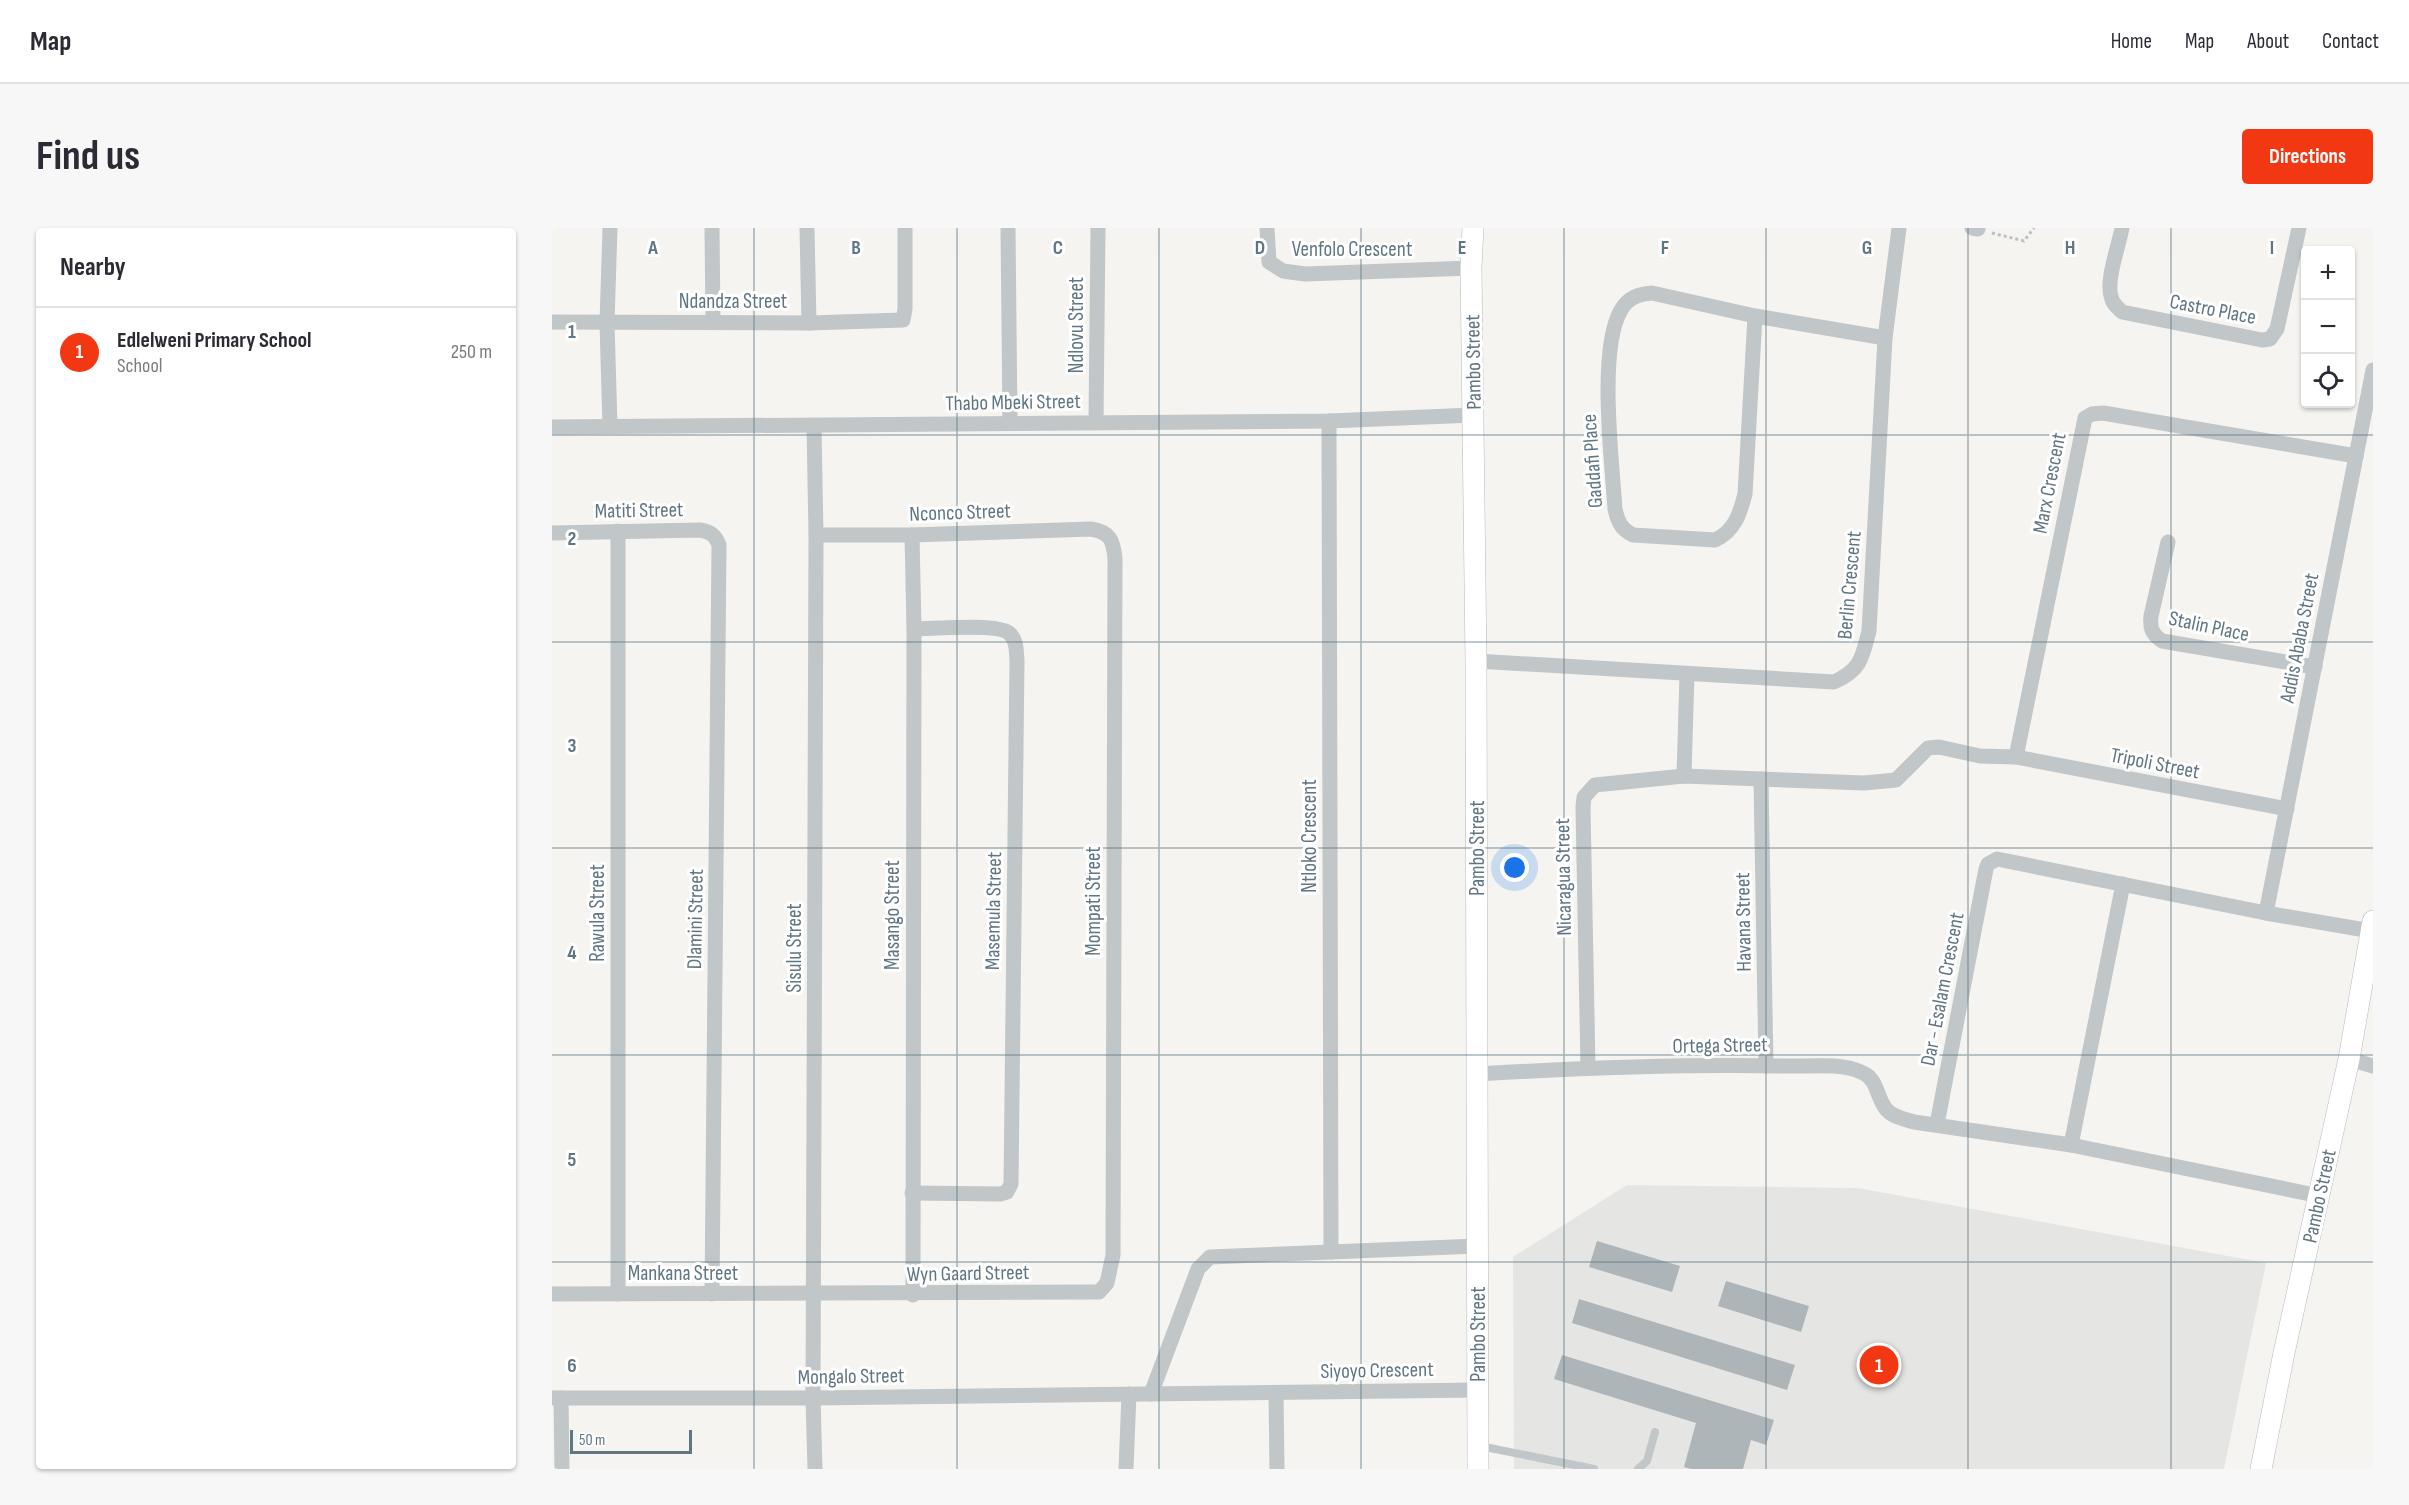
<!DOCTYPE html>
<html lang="en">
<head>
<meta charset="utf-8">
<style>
  :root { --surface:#fff; --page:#f7f7f7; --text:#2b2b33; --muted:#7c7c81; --line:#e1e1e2; --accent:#f23812 }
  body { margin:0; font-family:"Sofia Sans Condensed",sans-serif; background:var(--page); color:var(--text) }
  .controls { position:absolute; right:18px; top:18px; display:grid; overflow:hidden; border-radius:6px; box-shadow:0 2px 4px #0004 }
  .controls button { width:54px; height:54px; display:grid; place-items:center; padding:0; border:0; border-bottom:2px solid var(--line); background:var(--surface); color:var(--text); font:30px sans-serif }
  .scale { position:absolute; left:18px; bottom:15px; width:122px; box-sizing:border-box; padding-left:6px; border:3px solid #617683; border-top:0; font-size:16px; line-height:21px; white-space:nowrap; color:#617683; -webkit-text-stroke:4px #fff; paint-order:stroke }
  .you { position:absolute; left:963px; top:640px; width:21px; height:21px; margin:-15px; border:4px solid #fff; border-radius:50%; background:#1a73e8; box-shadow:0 0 0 9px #1a73e833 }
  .badge { display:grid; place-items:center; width:39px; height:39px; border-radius:50%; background:var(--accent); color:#fff; font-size:20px; font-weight:700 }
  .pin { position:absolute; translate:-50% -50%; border:3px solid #fff; box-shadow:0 2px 6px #0006 }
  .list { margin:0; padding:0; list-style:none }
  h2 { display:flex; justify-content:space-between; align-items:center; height:78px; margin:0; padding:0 24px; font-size:26px }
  h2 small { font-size:20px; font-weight:400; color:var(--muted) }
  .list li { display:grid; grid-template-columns:39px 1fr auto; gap:18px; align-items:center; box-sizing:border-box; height:90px; padding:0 24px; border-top:2px solid var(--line) }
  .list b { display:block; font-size:22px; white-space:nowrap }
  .list p { margin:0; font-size:20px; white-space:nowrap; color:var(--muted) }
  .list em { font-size:20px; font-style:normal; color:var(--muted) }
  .icon { flex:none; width:33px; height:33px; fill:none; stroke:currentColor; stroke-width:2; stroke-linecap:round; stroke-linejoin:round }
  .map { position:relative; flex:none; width:1821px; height:1241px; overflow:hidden; border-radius:6px }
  header { display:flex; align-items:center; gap:36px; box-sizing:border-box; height:84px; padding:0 30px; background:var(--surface); border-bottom:2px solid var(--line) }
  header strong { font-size:28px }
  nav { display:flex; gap:33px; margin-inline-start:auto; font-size:21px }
  .intro { display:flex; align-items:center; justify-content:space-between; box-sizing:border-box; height:144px; padding:0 36px }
  h1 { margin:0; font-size:42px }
  .button { padding:15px 27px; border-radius:6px; background:var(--accent); color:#fff; font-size:21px; font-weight:700 }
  main { display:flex; gap:36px; padding:0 36px }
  aside { flex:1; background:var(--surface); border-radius:6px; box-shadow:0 2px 4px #0004 }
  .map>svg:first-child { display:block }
  .built { fill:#e5e6e3 }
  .building { fill:#adb5b9 }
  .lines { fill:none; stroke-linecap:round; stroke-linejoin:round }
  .secondary-casing { stroke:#b5bbbf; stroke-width:22 }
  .path { stroke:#bdbfc1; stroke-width:3; stroke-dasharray:3 3; stroke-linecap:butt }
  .lane { stroke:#c1c6c8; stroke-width:8 }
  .street { stroke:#c1c6c8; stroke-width:15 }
  .secondary { stroke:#fff; stroke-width:21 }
  .grid { fill:none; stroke:#617683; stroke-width:1.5; stroke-opacity:0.55 }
  .labels { text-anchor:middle; stroke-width:6; stroke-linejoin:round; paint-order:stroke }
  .street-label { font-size:21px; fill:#617683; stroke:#fff }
  .grid-label { font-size:20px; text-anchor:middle; font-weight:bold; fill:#617683; stroke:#fff; stroke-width:6; stroke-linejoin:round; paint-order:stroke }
</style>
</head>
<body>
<header>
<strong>Map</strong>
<nav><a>Home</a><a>Map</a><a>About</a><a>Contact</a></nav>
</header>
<div class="intro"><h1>Find us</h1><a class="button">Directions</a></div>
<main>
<aside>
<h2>Nearby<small></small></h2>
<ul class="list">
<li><span class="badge">1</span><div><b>Edlelweni Primary School</b><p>School</p></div><em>250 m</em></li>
</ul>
</aside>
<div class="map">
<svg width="1821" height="1241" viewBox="0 0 1821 1241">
  <rect width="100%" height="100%" fill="#f5f4f0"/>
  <!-- built -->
  <path class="built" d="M1075,957L1306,960L1714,1035L1672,1241H962L961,1029Z"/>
  <!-- building -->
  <g class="building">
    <path d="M1045,1013L1128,1038L1120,1064L1037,1039Z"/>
    <path d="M1174,1053L1257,1078L1249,1104L1166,1078Z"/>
    <path d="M1027,1071L1243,1137L1235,1162L1020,1095Z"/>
    <path d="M1010,1127L1222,1192L1214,1217L1199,1212L1191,1241H1139L1132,1239L1144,1195L1002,1151Z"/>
  </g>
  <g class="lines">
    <!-- secondary casing -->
    <g class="secondary-casing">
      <g id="secondary">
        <path d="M921,0L919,40L924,433L926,1241"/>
        <path d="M1709,1241L1732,1125L1797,831L1821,693"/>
      </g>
    </g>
    <!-- path -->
    <path class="path" d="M1440,5L1472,13L1482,0"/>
    <!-- lane -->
    <g class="lane">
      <path d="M928,1218L1042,1241"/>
      <path d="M1086,1241L1095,1233L1103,1204"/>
    </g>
    <!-- street -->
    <g class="street">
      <path d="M160,0L161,93"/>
      <path d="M255,0L257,95"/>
      <path d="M456,0L458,195"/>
      <path d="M715,0L717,34L731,43L753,46L919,40"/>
      <path d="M1420,0L1426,1"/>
      <path d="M1570,0C1567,17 1554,52 1559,68C1560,75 1565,79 1570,84L1710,112L1718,111L1725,101L1747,0"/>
      <path d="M1203,88L1193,266C1188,285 1183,303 1163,312L1081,307C1069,301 1066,294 1063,281C1060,233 1046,121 1069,82C1076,70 1086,66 1100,65L1203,88L1333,110"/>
      <path d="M0,94L257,95L351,92L353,81V0"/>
      <path d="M777,193L779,1024"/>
      <path d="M544,194L546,0"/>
      <path d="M58,198L55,95L58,0"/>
      <path d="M262,198L264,307L261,1170L263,1241"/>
      <path d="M0,199L777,193L922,187"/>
      <path d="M0,305L148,302C159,304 163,307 167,317L160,1066"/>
      <path d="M360,307L362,401L361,1067"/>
      <path d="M1616,314L1599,388C1598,400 1599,405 1610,413L1763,439"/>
      <path d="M924,433L1282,454C1309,442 1310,430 1317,403L1333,110L1347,0"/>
      <path d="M1464,529L1533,190L1540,186L1551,185L1804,228"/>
      <path d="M1132,548L1135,446"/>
      <path d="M1209,551L1214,838"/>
      <path d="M1714,685L1821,142"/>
      <path d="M1797,831L1821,838"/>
      <path d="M1036,840L1031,579L1032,569L1043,557L1132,548L1312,555L1344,552L1376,520L1387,519L1428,528L1464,529L1735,581"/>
      <path d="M926,846C1027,840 1130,836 1232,838C1256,839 1287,834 1309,844C1326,850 1324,869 1334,881C1340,889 1353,891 1362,894L1519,917L1768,968"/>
      <path d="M1385,896L1434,641L1436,636L1445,631L1714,685L1819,703"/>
      <path d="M1519,917L1571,656"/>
      <path d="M360,965L448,966L455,964L459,956L465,432C464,422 465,412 457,405C444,395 381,401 362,401"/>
      <path d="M0,1066L538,1064H547L555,1055L561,1027L563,330C561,312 558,304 539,301L360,307H264"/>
      <path d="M66,1066V303"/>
      <path d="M724,1165L725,1241"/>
      <path d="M599,1166L646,1041L658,1029L925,1018"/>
      <path d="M0,1170H261L926,1162"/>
      <path d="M9,1170L10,1241"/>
      <path d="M574,1241L577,1166"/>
    </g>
    <!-- secondary -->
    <use href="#secondary" class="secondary"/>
  </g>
  <!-- grid -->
  <path class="grid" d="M202,0V1241M405,0V1241M607,0V1241M809,0V1241M1012,0V1241M1214,0V1241M1416,0V1241M1619,0V1241M0,207H1821M0,414H1821M0,620H1821M0,827H1821M0,1034H1821"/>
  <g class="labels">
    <!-- street labels -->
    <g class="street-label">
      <text x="800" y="28">Venfolo Crescent</text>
      <text x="181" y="80">Ndandza Street</text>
      <text transform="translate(1661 81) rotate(11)" y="7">Castro Place</text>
      <text transform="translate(524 97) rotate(-90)" y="7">Ndlovu Street</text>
      <text transform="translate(921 134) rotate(-91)" y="7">Pambo Street</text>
      <text transform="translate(461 174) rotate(-1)" y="7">Thabo Mbeki Street</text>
      <text transform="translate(1040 233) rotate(-94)" y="7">Gaddafi Place</text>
      <text transform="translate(1497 255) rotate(-79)" y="7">Marx Crescent</text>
      <text transform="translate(87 282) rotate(-1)" y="7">Matiti Street</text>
      <text transform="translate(408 284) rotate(-2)" y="7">Nconco Street</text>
      <text transform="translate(1297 357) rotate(-85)" y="7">Berlin Crescent</text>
      <text transform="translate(1657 398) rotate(12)" y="7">Stalin Place</text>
      <text transform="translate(1747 410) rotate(-79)" y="7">Addis Ababa Street</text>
      <text transform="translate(1603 535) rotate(11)" y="7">Tripoli Street</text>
      <text transform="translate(757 608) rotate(-90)" y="7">Ntloko Crescent</text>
      <text transform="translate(925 620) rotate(-90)" y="7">Pambo Street</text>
      <text transform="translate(1011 649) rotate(-91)" y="7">Nicaragua Street</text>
      <text transform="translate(541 673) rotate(-90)" y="7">Mompati Street</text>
      <text transform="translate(441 683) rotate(-89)" y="7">Masemula Street</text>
      <text transform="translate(45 685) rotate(-90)" y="7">Rawula Street</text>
      <text transform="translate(340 687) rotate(-90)" y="7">Masango Street</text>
      <text transform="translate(143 691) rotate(-89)" y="7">Dlamini Street</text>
      <text transform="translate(1191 694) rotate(-91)" y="7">Havana Street</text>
      <text transform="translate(242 720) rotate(-90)" y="7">Sisulu Street</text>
      <text transform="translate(1390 761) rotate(-79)" y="7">Dar - Esalam Crescent</text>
      <text transform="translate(1168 817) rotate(-1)" y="7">Ortega Street</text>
      <text transform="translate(1767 968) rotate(-78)" y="7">Pambo Street</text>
      <text x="131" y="1052">Mankana Street</text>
      <text transform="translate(416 1045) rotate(-1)" y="7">Wyn Gaard Street</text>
      <text transform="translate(926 1106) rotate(-90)" y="7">Pambo Street</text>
      <text transform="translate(825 1142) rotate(-1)" y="7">Siyoyo Crescent</text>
      <text transform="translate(299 1148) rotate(-1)" y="7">Mongalo Street</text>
    </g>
  </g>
  <g class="grid-label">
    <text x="101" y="26">A</text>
    <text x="304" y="26">B</text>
    <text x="506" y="26">C</text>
    <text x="708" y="26">D</text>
    <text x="910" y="26">E</text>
    <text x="1113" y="26">F</text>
    <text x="1315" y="26">G</text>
    <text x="1518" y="26">H</text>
    <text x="1720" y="26">I</text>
    <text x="20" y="110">1</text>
    <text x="20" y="317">2</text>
    <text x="20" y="524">3</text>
    <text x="20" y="731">4</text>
    <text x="20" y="938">5</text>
    <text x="20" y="1144">6</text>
  </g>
</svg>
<div class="controls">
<button>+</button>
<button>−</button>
<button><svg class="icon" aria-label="locate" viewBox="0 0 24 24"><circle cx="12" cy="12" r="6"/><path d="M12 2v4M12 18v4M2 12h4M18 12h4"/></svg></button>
</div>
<div class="scale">50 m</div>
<div class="you"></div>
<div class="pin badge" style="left:1327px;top:1137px">1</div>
</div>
</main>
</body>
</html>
